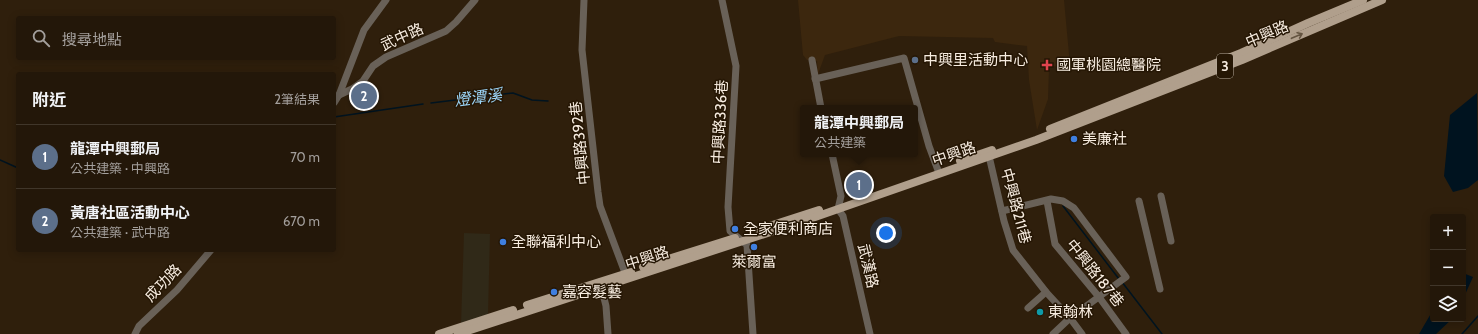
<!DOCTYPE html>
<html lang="zh-TW">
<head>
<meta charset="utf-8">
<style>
  :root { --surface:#231709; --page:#2b2012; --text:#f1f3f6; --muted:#a39f9c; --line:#40362a; --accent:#0b8043 }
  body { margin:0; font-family:Cabin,"Noto Sans TC",sans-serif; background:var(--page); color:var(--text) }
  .controls { position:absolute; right:12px; bottom:12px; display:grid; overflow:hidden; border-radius:4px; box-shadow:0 2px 10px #0003 }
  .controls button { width:36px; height:36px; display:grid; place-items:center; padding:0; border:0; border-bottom:1px solid var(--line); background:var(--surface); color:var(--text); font:20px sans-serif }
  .you { position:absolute; left:886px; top:233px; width:14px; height:14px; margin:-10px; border:3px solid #fff; border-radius:50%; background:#1a73e8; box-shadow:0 0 0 6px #1a73e833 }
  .badge { display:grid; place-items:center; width:26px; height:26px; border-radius:50%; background:var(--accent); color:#fff; font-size:13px; font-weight:700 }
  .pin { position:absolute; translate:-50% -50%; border:2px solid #fff; box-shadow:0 1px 4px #0006 }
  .popup { position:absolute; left:800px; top:105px; width:118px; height:52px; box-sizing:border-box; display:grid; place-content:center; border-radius:4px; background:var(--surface); filter:drop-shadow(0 1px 3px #0005); font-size:13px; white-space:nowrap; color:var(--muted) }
  .popup b { font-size:15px; color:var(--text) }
  .popup::after { content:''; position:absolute; left:50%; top:100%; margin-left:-8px; border:8px solid transparent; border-top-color:var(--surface) }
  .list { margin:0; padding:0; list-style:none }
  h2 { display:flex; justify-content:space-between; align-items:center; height:52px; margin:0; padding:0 16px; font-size:17px }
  h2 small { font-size:13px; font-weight:400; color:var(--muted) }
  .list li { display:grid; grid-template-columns:26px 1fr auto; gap:12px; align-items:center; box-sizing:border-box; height:64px; padding:0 16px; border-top:1px solid var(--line) }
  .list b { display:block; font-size:15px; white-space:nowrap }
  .list p { margin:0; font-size:13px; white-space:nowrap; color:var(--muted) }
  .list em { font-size:13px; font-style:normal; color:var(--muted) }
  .icon { flex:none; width:22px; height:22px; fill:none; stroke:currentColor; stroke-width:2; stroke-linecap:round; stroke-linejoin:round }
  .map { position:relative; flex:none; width:1478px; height:334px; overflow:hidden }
  .search { position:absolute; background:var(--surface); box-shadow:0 2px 10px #0003; left:16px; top:16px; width:320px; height:44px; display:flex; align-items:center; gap:10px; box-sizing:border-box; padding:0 14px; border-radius:4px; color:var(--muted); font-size:15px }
  .panel { position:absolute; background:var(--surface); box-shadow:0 2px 10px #0003; left:16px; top:72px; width:320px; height:180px; border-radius:4px }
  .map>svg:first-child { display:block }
  .commercial { fill:#302918 }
  .built { fill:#3c270e }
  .water { fill:#00131f }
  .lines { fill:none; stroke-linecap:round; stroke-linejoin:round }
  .stream { stroke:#00131f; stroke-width:1.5 }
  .minor { stroke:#696158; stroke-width:7 }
  .major { stroke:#b09f8c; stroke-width:8 }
  .oneway { stroke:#645441 }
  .service-dot { fill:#5c6f8a; stroke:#251604; stroke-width:1.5 }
  .health-dot { fill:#e0444e; stroke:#251604; stroke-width:1.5 }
  .shop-dot { fill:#3f7fe0; stroke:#251604; stroke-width:1.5 }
  .culture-dot { fill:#0f9aa8; stroke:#251604; stroke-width:1.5 }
  .labels { text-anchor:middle; stroke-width:3; stroke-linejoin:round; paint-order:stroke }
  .shield { fill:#251604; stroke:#b8ac9e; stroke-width:1 }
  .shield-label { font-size:14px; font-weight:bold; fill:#f7ece0 }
  .street-label { font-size:15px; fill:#f7ece0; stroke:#251604 }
  .poi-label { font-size:15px; fill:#f7ece0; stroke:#251604; text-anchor:start }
  .water-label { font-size:16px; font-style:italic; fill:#9bd4f7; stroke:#251604 }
</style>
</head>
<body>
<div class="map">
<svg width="1478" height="334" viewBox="0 0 1478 334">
  <rect width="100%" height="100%" fill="#2f1f0c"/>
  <!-- commercial -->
  <path class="commercial" d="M464,233L490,234L488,315L461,324Z"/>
  <!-- built -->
  <path class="built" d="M798,0H1064L1070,65L1049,67L1048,99L1037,130L1029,80L1027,46L995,42L993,38L899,36L825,55L818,74L817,61L807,60L803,55Z"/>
  <!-- water -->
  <g class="water">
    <path d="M1477,93L1478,180L1468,188L1453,192L1444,176L1450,115Z"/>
    <path d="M1463,273L1473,277L1463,299Z"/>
    <path d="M1433,310V319H1452L1436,334H1419Z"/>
  </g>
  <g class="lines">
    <!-- stream -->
    <g class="stream">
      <path d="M431,103L513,93L532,100L548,101"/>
      <path d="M334,117L423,104"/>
      <path d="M0,160L18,168"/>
      <path d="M1063,206L1119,279"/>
      <path d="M1122,282L1162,334"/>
      <path d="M1462,334L1478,316"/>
    </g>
    <!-- minor -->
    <g class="minor">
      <path d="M584,0L582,50L598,192L600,206L627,278"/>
      <path d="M722,0L736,66L728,207L730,231L747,245L753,334"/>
      <path d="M812,60L821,108"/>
      <path d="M815,79L904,58L929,146L939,173"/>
      <path d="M339,95L352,89L363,81L373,66L386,57L446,31L456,22L475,0"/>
      <path d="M334,103L339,95L364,30L386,0"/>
      <path d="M832,154L841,196L838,209L843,216L870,334"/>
      <path d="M989,156L1004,221L1013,250L1046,292L1070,318L1082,334"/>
      <path d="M1161,196L1171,241"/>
      <path d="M1047,201L1055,244L1099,297L1126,334"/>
      <path d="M1139,201L1160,289"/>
      <path d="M1002,211L1051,199L1063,201L1074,208L1126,277L1070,318L1053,334"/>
      <path d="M600,282L606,306L608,334"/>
      <path d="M1028,308L1046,292"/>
      <path d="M135,334L139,326L177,290L211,250"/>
    </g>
    <!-- major -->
    <g class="major">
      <path d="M1050,129L1241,53L1308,23L1363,0"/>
      <path d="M960,161L992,150"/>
      <path d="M754,231L819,210"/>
      <path d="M643,267L735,238"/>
      <path d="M527,305L631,272"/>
      <path d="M439,334L513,310"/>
      <path d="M458,334L798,223L1036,140L1242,60L1382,0"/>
    </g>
  </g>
  <!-- one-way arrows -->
  <defs><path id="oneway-shaft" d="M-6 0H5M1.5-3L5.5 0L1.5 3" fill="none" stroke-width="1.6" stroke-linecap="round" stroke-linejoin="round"/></defs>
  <use class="oneway" href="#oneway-shaft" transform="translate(1297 36) rotate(-23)"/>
  <!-- markers -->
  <circle class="service-dot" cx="915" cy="60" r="4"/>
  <path class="health-dot" d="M1045 59h4v4h4v4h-4v4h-4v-4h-4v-4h4z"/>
  <g class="shop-dot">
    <circle cx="1074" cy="139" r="4"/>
    <circle cx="735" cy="229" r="4"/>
    <circle cx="503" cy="242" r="4"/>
    <circle cx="754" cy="247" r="4"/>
    <circle cx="554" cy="292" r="4"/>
  </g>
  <circle class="culture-dot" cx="1040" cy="312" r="4"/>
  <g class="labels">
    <!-- shield labels -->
    <rect class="shield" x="1217" y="54" width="16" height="24" rx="3"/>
    <g class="shield-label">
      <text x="1225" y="71">3</text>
    </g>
    <!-- street labels -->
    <g class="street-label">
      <text transform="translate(1267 34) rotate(-23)" y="5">中興路</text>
      <text transform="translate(402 37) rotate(-24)" y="5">武中路</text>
      <text transform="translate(720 122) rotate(-87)" y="5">中興路336巷</text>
      <text transform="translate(580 143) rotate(-96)" y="5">中興路392巷</text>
      <text transform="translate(954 154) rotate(-19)" y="5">中興路</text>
      <text transform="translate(1016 206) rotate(75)" y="5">中興路211巷</text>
      <text transform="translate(647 258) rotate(-18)" y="5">中興路</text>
      <text transform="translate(868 266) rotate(77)" y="5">武漢路</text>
      <text transform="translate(1095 273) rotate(51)" y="5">中興路187巷</text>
      <text transform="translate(163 283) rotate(-46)" y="5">成功路</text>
    </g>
    <!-- poi labels -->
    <g class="poi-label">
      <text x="923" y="65">中興里活動中心</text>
      <text x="1056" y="70">國軍桃園總醫院</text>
      <text x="1082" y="144">美廉社</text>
      <text x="743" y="234">全家便利商店</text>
      <text x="511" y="247">全聯福利中心</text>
      <text x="754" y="267" text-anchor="middle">萊爾富</text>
      <text x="562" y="297">嘉容髮藝</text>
      <text x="1048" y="317">東翰林</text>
    </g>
    <!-- water labels -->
    <g class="water-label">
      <text transform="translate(478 97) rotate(-7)" y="6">燈潭溪</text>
    </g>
  </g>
</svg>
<div class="controls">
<button>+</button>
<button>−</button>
<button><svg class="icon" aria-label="layers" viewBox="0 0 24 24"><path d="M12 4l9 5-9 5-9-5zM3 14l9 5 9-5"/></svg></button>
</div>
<div class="you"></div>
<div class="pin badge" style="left:859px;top:185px;background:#5c6f8a">1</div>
<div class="popup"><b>龍潭中興郵局</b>公共建築</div>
<div class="pin badge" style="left:364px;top:96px;background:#5c6f8a">2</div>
<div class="search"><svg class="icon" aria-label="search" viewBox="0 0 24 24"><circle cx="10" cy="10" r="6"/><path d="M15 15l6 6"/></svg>搜尋地點</div>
<section class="panel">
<h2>附近<small>2筆結果</small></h2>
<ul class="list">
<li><span class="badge" style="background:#5c6f8a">1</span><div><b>龍潭中興郵局</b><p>公共建築 · 中興路</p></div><em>70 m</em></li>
<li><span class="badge" style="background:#5c6f8a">2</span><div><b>黃唐社區活動中心</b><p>公共建築 · 武中路</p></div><em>670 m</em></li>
</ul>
</section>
</div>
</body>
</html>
